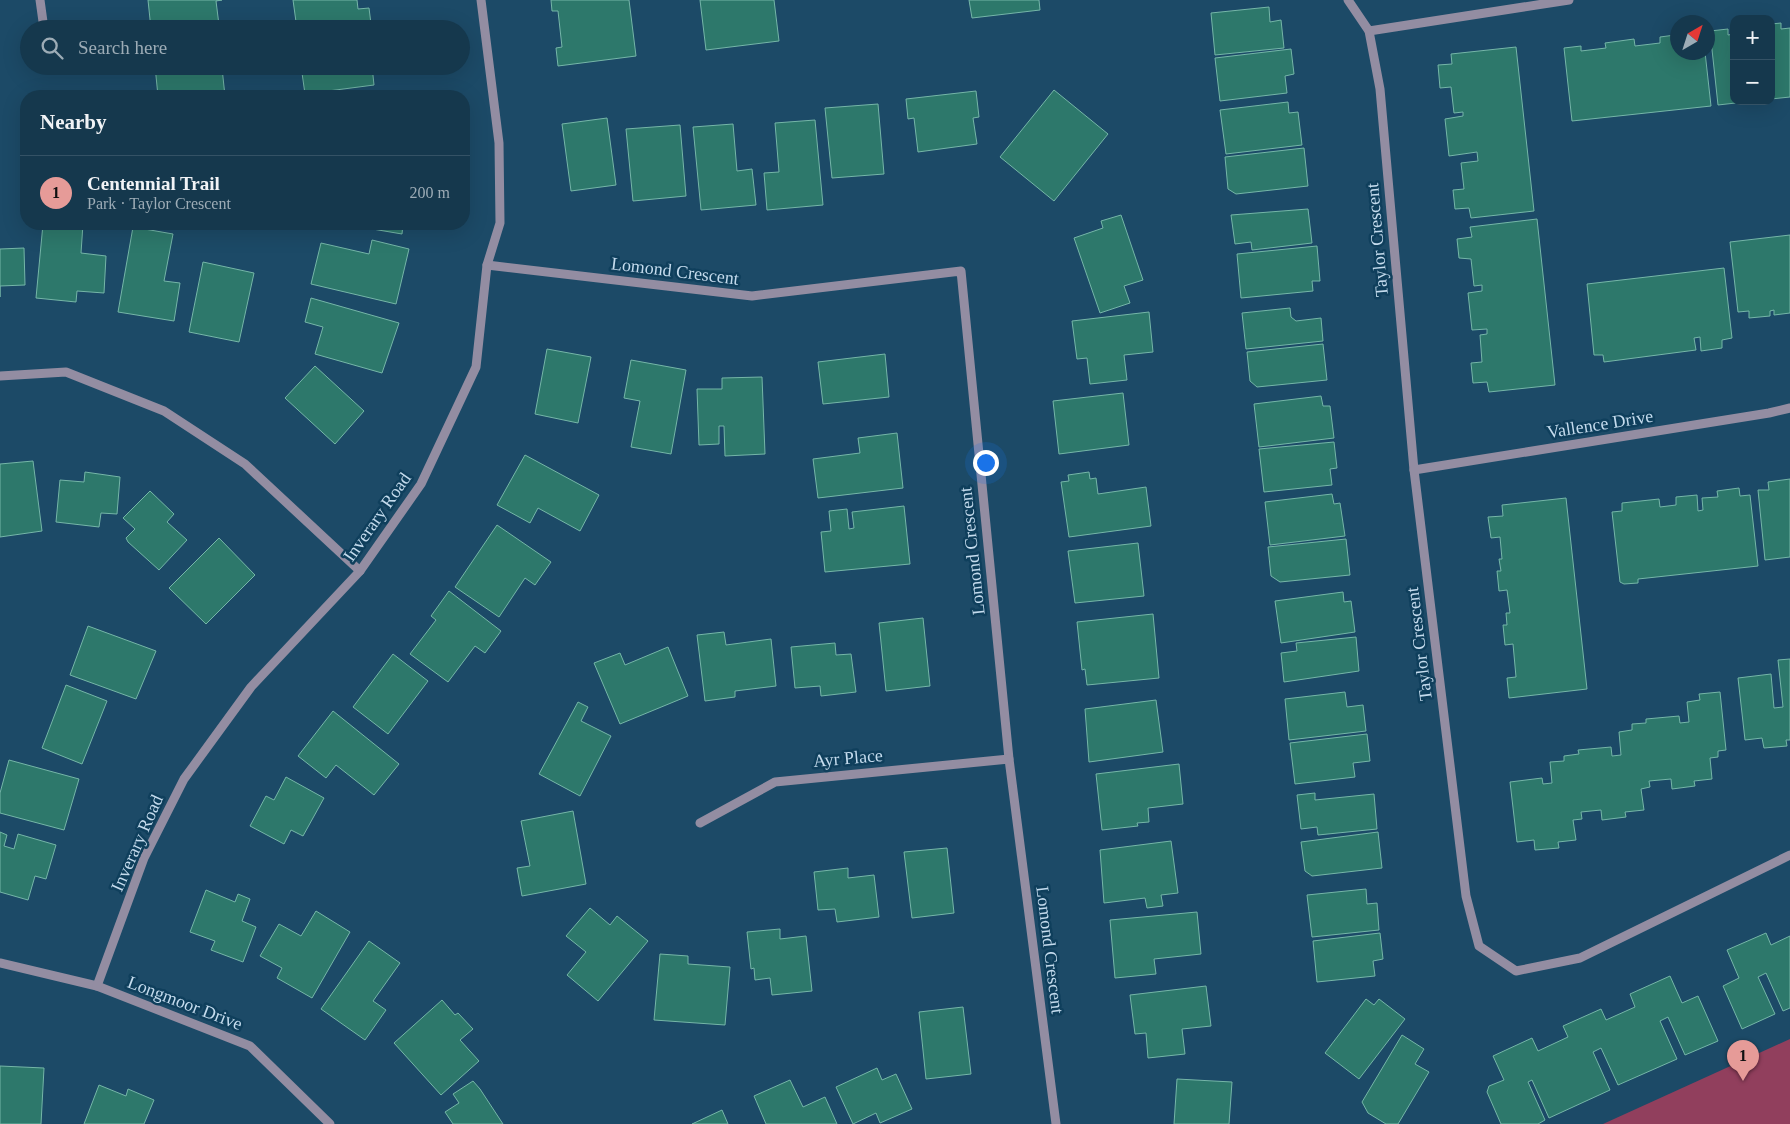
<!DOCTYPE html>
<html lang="en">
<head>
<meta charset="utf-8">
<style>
  :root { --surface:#15384d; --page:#224357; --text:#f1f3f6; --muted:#9dacb6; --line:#345265; --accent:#e69b98 }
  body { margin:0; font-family:Georgia,serif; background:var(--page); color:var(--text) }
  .controls { position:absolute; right:15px; top:15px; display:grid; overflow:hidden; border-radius:10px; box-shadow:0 5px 20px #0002 }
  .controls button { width:45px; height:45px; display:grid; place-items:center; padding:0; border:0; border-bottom:1px solid var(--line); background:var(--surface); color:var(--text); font:25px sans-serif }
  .compass { position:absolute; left:1670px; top:15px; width:45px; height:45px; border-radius:50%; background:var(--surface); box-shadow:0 5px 20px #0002; rotate:39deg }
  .you { position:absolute; left:985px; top:462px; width:18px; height:18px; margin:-12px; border:4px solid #fff; border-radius:50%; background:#1a73e8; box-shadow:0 0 0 8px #1a73e833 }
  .badge { display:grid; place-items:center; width:32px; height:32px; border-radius:50%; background:var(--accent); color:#111; font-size:16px; font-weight:700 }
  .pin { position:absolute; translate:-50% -41px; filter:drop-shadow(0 1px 2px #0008) }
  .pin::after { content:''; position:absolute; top:26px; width:18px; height:15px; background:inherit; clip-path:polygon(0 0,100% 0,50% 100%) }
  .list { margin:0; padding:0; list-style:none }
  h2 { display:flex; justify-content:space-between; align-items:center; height:65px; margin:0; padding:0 20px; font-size:21px }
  h2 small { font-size:16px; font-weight:400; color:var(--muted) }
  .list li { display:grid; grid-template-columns:32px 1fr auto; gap:15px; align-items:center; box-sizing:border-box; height:75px; padding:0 20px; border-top:1px solid var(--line) }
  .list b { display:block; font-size:19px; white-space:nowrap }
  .list p { margin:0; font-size:16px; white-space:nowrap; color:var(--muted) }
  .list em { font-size:16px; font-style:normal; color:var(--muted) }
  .icon { flex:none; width:28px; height:28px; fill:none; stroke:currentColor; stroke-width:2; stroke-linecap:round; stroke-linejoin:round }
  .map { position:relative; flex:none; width:1790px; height:1124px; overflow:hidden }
  .search { position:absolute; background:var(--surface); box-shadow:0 5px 20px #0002; left:20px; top:20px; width:450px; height:55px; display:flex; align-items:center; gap:12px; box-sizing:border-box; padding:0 18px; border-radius:28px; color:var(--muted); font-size:19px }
  .panel { position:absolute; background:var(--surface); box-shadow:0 5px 20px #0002; left:20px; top:90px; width:450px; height:140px; border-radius:20px }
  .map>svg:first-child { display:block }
  .park { fill:#913f5d }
  .building { fill:#2d786b; stroke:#75b6a8 }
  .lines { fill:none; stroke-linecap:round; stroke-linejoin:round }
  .minor { stroke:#938da2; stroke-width:9 }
  .labels { text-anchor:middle; stroke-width:5; stroke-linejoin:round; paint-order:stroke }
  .street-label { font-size:18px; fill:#c4dbed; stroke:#0f3f5c }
</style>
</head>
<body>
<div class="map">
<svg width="1790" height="1124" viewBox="0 0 1790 1124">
  <rect width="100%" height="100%" fill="#1c4a67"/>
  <!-- park -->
  <path class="park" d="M1790,1039V1124H1603Z"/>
  <!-- building -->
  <g class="building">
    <path d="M148,0H222L216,1L219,25L224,24V29H151Z"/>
    <path d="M293,0H357L358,9L369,8L371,24L367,25L368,29H297Z"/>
    <path d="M551,0H629L636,56L558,66L556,48L562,47L558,11H552Z"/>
    <path d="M700,0H774L779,41L706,50Z"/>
    <path d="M969,0H1039L1040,10L972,18Z"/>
    <path d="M1269,7L1270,22L1281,20L1284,48L1215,55L1211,13Z"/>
    <path d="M1781,23V29L1790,28V97L1771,99V24Z"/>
    <path d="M1728,29V35L1734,34V101H1753L1718,105L1710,31Z"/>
    <path d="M1675,35L1676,41H1678V52H1705L1711,106L1572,121L1564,48L1581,46V51L1606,48L1605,43L1634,39L1635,46L1660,43V37Z"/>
    <path d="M1516,47L1534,211L1471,218L1469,208L1455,209L1453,190L1464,189L1461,163L1478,161L1477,152L1449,156L1445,119L1463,116V112L1454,113L1451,87L1440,88L1438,65L1452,64L1451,54Z"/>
    <path d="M1291,49L1294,74L1285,76L1287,93L1220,101L1215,58Z"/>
    <path d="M155,66H228V68H222L225,96H158Z"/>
    <path d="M301,66H372L374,85L305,94Z"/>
    <path d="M1054,90L1108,134L1054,201L1000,157Z"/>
    <path d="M976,91L979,117L973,118L977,144L918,152L914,118L908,119L906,99Z"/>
    <path d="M1288,102L1289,113L1298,112L1302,145L1226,154L1220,110Z"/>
    <path d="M878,104L884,174L832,178L825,108Z"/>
    <path d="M607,118L616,185L571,191L562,124Z"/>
    <path d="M815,120L823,205L767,210L764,173L779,172L775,123Z"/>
    <path d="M733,124L737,171L752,169L756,205L701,210L693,127Z"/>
    <path d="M680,125L686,196L633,201L626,129Z"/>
    <path d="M1304,148L1308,186L1236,194L1228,189L1225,157Z"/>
    <path d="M1308,209L1312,243L1252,250L1251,242L1235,244L1231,215Z"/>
    <path d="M1121,215L1143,280L1124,286L1130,303L1100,313L1074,238L1103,228L1101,221Z"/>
    <path d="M1537,219L1555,385L1489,392L1487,382L1473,383L1471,363L1482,362L1480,335L1487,334V329L1472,330L1468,293L1482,291V285L1474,286L1471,259L1459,258L1457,239L1472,237L1470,227Z"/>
    <path d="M43,224H83L81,253L106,256L104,293L77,291L76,302L36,298Z"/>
    <path d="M343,224H403L402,234Z"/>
    <path d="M133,227L173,234L164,281L180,283L174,321L118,312Z"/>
    <path d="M1790,235V313L1774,315V310L1770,311V316L1749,318V311L1738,312L1730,242Z"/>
    <path d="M372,240L409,249L396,304L311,284L321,243L369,254Z"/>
    <path d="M1317,246L1320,281H1312L1313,291L1241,298L1237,254Z"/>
    <path d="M24,248L25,285L0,286V297V249Z"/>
    <path d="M203,262L254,273L239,342L189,332Z"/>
    <path d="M1724,268L1732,338L1722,340V348L1701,351L1700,337L1694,338L1696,350L1604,362L1603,355H1594L1587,284Z"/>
    <path d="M311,298L399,323L382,373L315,354L323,327L305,322Z"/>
    <path d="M1290,308L1291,317L1296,321L1321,318L1323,341L1246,349L1242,313Z"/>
    <path d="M1149,312L1153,352L1124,355L1127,380L1090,384L1087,358L1077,359L1072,321Z"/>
    <path d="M1323,344L1327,380L1257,387L1250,381L1247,352Z"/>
    <path d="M547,349L591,357L578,423L535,414Z"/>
    <path d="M885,354L889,397L823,404L818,362Z"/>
    <path d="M631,360L686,370L671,454L631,447L640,401L624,398Z"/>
    <path d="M315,366L364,411L335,444L285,398Z"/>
    <path d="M762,377L765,454L725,456L724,426H719V444L699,445L697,389H722V378Z"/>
    <path d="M1123,393L1129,445L1059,454L1053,401Z"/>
    <path d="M1321,396L1323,406H1330L1334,438L1259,447L1254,404Z"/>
    <path d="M897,433L903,488L818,498L813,459L860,453L858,438Z"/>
    <path d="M1334,442L1337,468L1330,469L1332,485L1264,492L1259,449Z"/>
    <path d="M525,455L599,495L580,531L538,508L530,523L497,505Z"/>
    <path d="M33,461L42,531L0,537V464Z"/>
    <path d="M85,472L120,477L117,514L101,513L99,527L56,522L60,480L84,482Z"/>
    <path d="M1089,472L1090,479L1096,478L1098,494L1146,487L1151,526L1069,537L1061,482L1069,481L1068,475Z"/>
    <path d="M1790,479V557L1765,560L1758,490H1769L1768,482Z"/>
    <path d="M1739,488L1740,496L1750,495L1758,566L1638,579V583L1624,584L1620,582L1612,512L1622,511V503L1659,499L1660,507L1676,505V497L1697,495L1698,511L1703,510L1702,498L1718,497L1717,491Z"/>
    <path d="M150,491L174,514L167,522L187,540L159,570L128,542L126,538L135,529L123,518Z"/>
    <path d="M1332,494L1334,504L1340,503L1345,536L1270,545L1265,502Z"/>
    <path d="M1566,498L1587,689L1509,698L1507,678L1516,677L1513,644L1505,645L1503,625H1507L1506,613H1510L1507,590L1499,591L1497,571H1501L1499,559H1502L1500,537L1491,538L1488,517L1503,516L1502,505Z"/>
    <path d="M904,506L910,564L825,572L821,532L831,531L829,511L847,509L849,529L854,528L852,512Z"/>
    <path d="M497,525L551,562L535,585L525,578L499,617L455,587Z"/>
    <path d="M219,538L255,575L206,624L169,588Z"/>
    <path d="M1346,539L1350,575L1280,582L1271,576L1268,547Z"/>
    <path d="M1138,543L1144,596L1075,603L1068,551Z"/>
    <path d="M449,591L501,631L485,653L475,646L448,682L410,654L436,620L431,616Z"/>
    <path d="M1343,592L1344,602L1351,601L1355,632L1281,643L1275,601Z"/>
    <path d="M1153,614L1159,678L1087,685L1085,669L1082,670L1077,622Z"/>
    <path d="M923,618L930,686L886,691L879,623Z"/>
    <path d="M88,626L156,651L136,699L70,675Z"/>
    <path d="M724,632L726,645L771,639L776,686L735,691V697L705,701L697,635Z"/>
    <path d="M1356,637L1359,671L1284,682L1281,653L1297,651L1296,643Z"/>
    <path d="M835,643L836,655L851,654L856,692L821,696L820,686L795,688L791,647Z"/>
    <path d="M668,647L688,696L620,724L594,663L620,653L625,665Z"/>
    <path d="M393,654L428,681L388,734L353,707Z"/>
    <path d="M1790,659V740H1786L1787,746L1764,748L1762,738L1745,740L1738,678L1771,674L1774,708L1783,707L1778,660Z"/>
    <path d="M66,685L107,701L82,764L42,748Z"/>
    <path d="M1345,692L1347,707L1363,705L1366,731L1289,740L1285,699Z"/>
    <path d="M1720,692L1726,750L1718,751V757L1710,758L1712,779L1694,781L1695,786L1672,789L1671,779L1649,781L1650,787L1641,789L1644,810L1625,812L1626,817L1602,820L1601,810L1581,812L1582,819L1573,820L1576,840L1558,842L1559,848L1535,850L1534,840L1517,842L1510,782L1542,778L1543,784L1552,783L1550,762L1564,761V756L1579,754L1578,750L1611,747L1612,756L1621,755L1619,732L1632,730V724L1646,723V719L1679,716L1680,723L1689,722L1687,702L1700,700L1699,694Z"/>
    <path d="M1156,700L1163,752L1089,762L1085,709Z"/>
    <path d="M578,702L588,707L581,721L611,736L580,796L539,774Z"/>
    <path d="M333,711L399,764L374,795L336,765L326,778L298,756Z"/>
    <path d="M1367,734L1370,761L1353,763L1355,777L1295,784L1290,743Z"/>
    <path d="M9,760L79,779L64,830L0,813V793Z"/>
    <path d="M1179,764L1183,804L1148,808L1149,822L1137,823L1138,826L1102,830L1096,774Z"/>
    <path d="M286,777L324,798L303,836L291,830L284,844L250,826L266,796L274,800Z"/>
    <path d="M1315,793V800L1374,794L1377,829L1318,835L1317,827L1301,829L1297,795Z"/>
    <path d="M573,811L586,884L522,896L517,868L530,866L521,821Z"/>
    <path d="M0,832L7,835L4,846L14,849L18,834L56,845L46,879L35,876L28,900L0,892Z"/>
    <path d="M1378,832L1382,868L1312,876L1305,871L1301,842Z"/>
    <path d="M1171,841L1178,893L1161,895L1163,906L1147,908L1145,898L1104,903L1100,850Z"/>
    <path d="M947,848L954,913L912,918L904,852Z"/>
    <path d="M848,868V878L874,875L879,917L837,922L835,909L818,910L814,872Z"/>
    <path d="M1366,889L1367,904L1377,903L1379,930L1312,937L1307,895Z"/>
    <path d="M206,890L235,902L238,894L250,899L242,921L256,927L243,962L211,950L215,941L190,932Z"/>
    <path d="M590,908L610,925L617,916L648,941L598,1001L567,975L586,952L566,936Z"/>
    <path d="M316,911L350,932L312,998L277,978L282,968L260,956L279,924L301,936Z"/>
    <path d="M1197,912L1201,954L1154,959L1156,974L1115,978L1110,920Z"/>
    <path d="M780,929V939L806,936L812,991L772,995L770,978L755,980L754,968L751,969L747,932Z"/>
    <path d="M1380,933L1383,959L1373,961L1375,976L1317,982L1313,941Z"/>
    <path d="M1766,933L1771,945L1790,936V1008L1783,1011L1766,973L1758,977L1775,1014L1742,1029L1723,986L1739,978L1727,950Z"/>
    <path d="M369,941L400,963L373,1001L386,1010L365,1040L321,1009Z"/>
    <path d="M660,954L688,956V964L730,967L725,1025L654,1020Z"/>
    <path d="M1670,976L1682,1003L1698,996L1718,1041L1685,1055L1668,1017L1660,1021L1677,1059L1618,1085L1601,1048L1593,1052L1610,1090L1549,1118L1532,1080L1528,1082L1545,1120L1538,1124H1501L1487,1092L1489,1086L1504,1080L1493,1056L1532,1038L1538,1051L1568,1037L1563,1026L1601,1009L1606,1020L1635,1007L1630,994Z"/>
    <path d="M1206,986L1211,1026L1182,1029L1185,1054L1148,1058L1146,1033L1135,1034L1130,995Z"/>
    <path d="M1366,999L1374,1005L1379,999L1405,1019L1359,1079L1325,1053Z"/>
    <path d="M442,1000L455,1015L458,1013L473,1029L460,1040L479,1061L441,1095L394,1043Z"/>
    <path d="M963,1007L971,1074L926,1079L919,1012Z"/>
    <path d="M1402,1035L1424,1049L1415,1064L1429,1072L1398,1124H1386L1368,1113L1362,1102Z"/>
    <path d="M0,1066L44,1068L41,1124H0Z"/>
    <path d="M877,1068L882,1080L896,1074L912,1109L880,1123L876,1113L853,1124L836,1087Z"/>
    <path d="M1177,1079L1232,1082L1229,1124H1174Z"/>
    <path d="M790,1080L803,1107L825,1097L837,1124H766L754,1096Z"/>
    <path d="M473,1081L480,1089L503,1124H453L445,1112L459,1103L453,1094Z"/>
    <path d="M99,1085L126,1096L128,1089L154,1100L144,1124H84Z"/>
    <path d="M722,1110L728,1124H692Z"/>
  </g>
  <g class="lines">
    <!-- minor -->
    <g class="minor">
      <path d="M40,0L44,29"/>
      <path d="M1348,0L1369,31L1380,89L1414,470L1466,896L1479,946L1516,971L1580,958L1790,855"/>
      <path d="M1369,31L1569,0"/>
      <path d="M487,265L752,296L961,271L1009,759L1056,1124"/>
      <path d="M0,376L66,372L164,411L245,464L360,571"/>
      <path d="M1414,470L1769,413L1790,408"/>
      <path d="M700,823L775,782L1009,759"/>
      <path d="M0,963L97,986L250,1046L330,1124"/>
      <path d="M97,986L144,858L184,779L251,687L360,571L421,484L476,367L487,265L500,223L499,143L481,0"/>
    </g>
  </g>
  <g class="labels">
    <!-- street labels -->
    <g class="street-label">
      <text transform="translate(1377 240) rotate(-95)" y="6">Taylor Crescent</text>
      <text transform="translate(675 271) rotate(7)" y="6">Lomond Crescent</text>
      <text transform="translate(1600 424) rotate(-9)" y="6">Vallence Drive</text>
      <text transform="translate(377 517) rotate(-55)" y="6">Inverary Road</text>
      <text transform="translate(972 551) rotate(-96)" y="6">Lomond Crescent</text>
      <text transform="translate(1419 644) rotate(-97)" y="6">Taylor Crescent</text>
      <text transform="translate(848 758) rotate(-5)" y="6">Ayr Place</text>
      <text transform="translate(137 843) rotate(-66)" y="6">Inverary Road</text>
      <text transform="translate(1050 950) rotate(83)" y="6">Lomond Crescent</text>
      <text transform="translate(185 1003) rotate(21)" y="6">Longmoor Drive</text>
    </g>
  </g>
</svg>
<div class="controls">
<button>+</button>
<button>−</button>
</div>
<svg class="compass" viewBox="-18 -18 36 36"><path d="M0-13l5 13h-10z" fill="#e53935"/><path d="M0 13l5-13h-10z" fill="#9dacb6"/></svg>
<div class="you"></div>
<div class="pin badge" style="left:1743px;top:1081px">1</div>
<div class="search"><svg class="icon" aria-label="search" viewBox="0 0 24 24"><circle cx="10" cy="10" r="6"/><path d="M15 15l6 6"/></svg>Search here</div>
<section class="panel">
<h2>Nearby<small></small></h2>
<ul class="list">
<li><span class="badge">1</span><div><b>Centennial Trail</b><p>Park · Taylor Crescent</p></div><em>200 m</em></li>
</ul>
</section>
</div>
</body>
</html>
